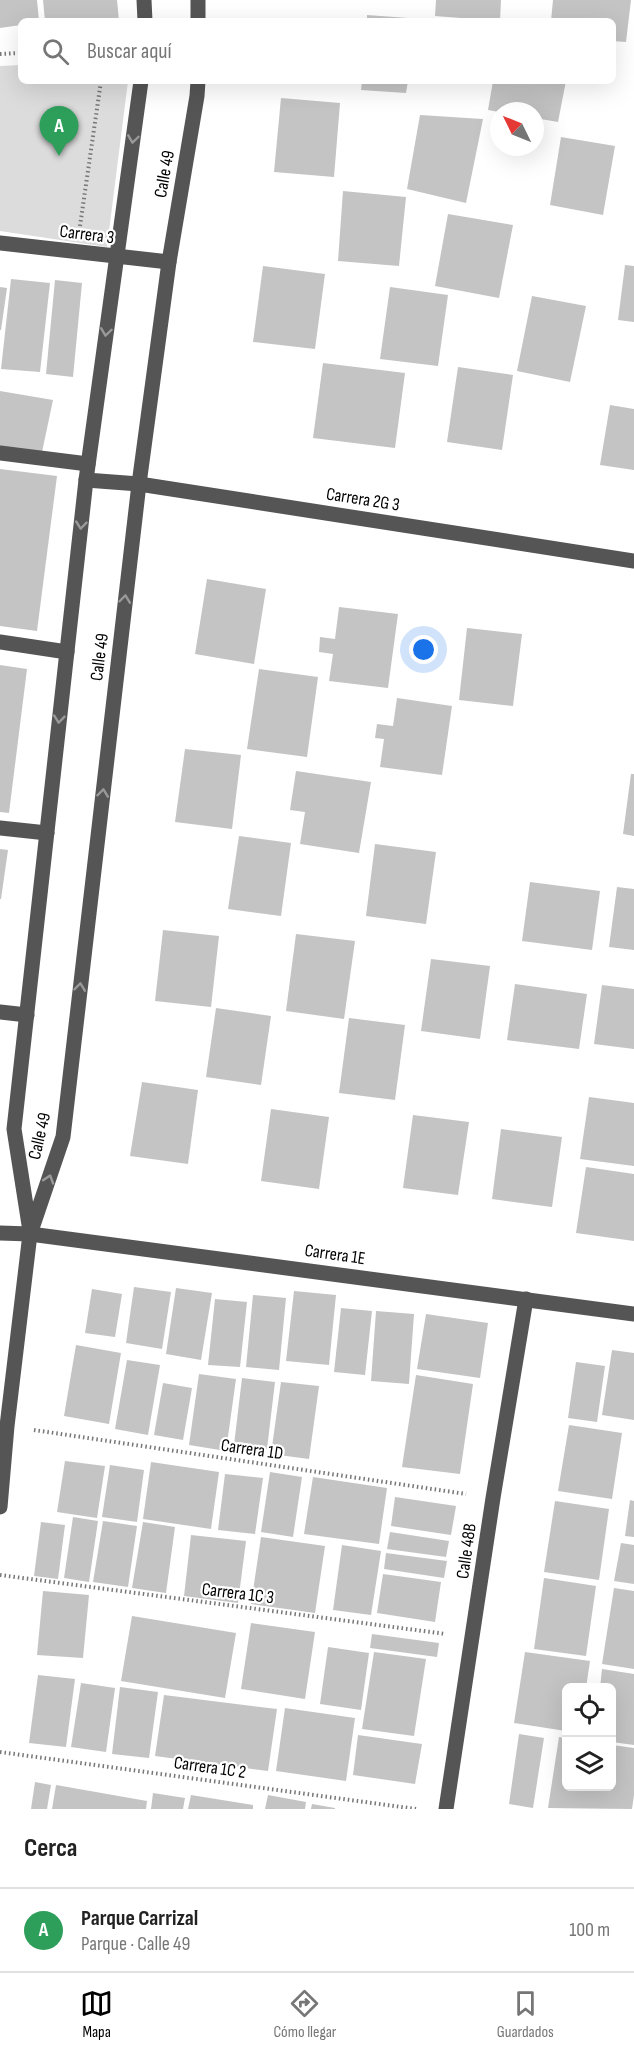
<!DOCTYPE html>
<html lang="es">
<head>
<meta charset="utf-8">
<style>
  :root { --surface:#fff; --page:#f6f6f6; --text:#222; --muted:#767676; --line:#e0e0e0; --accent:#000 }
  body { margin:0; font-family:"Sofia Sans Condensed",sans-serif; background:var(--page); color:var(--text) }
  .controls { position:absolute; right:18px; bottom:18px; display:grid; overflow:hidden; border-radius:9px; box-shadow:0 6px 24px #0002 }
  .controls button { width:54px; height:54px; display:grid; place-items:center; padding:0; border:0; border-bottom:2px solid var(--line); background:var(--surface); color:var(--text); font:30px sans-serif }
  .compass { position:absolute; left:490px; top:102px; width:54px; height:54px; border-radius:50%; background:var(--surface); box-shadow:0 6px 24px #0002; rotate:313deg }
  .you { position:absolute; left:424px; top:650px; width:21px; height:21px; margin:-15px; border:4px solid #fff; border-radius:50%; background:#1a73e8; box-shadow:0 0 0 9px #1a73e833 }
  .badge { display:grid; place-items:center; width:39px; height:39px; border-radius:50%; background:var(--accent); color:#fff; font-size:20px; font-weight:700 }
  .pin { position:absolute; translate:-50% -50px; filter:drop-shadow(0 2px 3px #0008) }
  .pin::after { content:''; position:absolute; top:32px; width:21px; height:18px; background:inherit; clip-path:polygon(0 0,100% 0,50% 100%) }
  .list { margin:0; padding:0; list-style:none }
  h2 { display:flex; justify-content:space-between; align-items:center; height:78px; margin:0; padding:0 24px; font-size:26px }
  h2 small { font-size:20px; font-weight:400; color:var(--muted) }
  .list li { display:grid; grid-template-columns:39px 1fr auto; gap:18px; align-items:center; box-sizing:border-box; height:84px; padding:0 24px; border-top:2px solid var(--line) }
  .list b { display:block; font-size:22px; white-space:nowrap }
  .list p { margin:0; font-size:20px; white-space:nowrap; color:var(--muted) }
  .list em { font-size:20px; font-style:normal; color:var(--muted) }
  .icon { flex:none; width:33px; height:33px; fill:none; stroke:currentColor; stroke-width:2; stroke-linecap:round; stroke-linejoin:round }
  .map { position:relative; flex:none; width:634px; height:1809px; overflow:hidden }
  .search { position:absolute; background:var(--surface); box-shadow:0 6px 24px #0002; left:18px; right:18px; top:18px; height:66px; display:flex; align-items:center; gap:15px; box-sizing:border-box; padding:0 21px; border-radius:9px; color:var(--muted); font-size:22px }
  .sheet { height:162px; background:var(--surface) }
  nav { display:flex; justify-content:space-around; align-items:center; box-sizing:border-box; height:84px; border-top:2px solid var(--line); background:var(--surface); font-size:16px; color:var(--muted) }
  nav a { display:grid; justify-items:center; gap:3px }
  nav .on { color:var(--accent) }
  .map>svg:first-child { display:block }
  .green { fill:#dcdcdc }
  .building { fill:#c4c4c4 }
  .lines { fill:none; stroke-linecap:round; stroke-linejoin:round }
  .path { stroke:#777; stroke-width:4; stroke-dasharray:1.5 3; stroke-linecap:butt }
  .minor { stroke:#555; stroke-width:15 }
  .oneway { stroke:#999 }
  .labels { text-anchor:middle; stroke-width:4.5; stroke-linejoin:round; paint-order:stroke }
  .street-label { font-size:18px; fill:#000; stroke:#fff }
</style>
</head>
<body>
<div class="map">
<svg width="634" height="1809" viewBox="0 0 634 1809">
  <rect width="100%" height="100%" fill="#fff"/>
  <!-- green -->
  <path class="green" d="M21,65V81H128L107,247L0,231V66Z"/>
  <!-- building -->
  <g class="building">
    <path d="M0,0H37L39,21H21V25L0,28Z"/>
    <path d="M43,0H117L119,21H45Z"/>
    <path d="M436,0H501L500,21L435,16Z"/>
    <path d="M553,0H631L626,42L613,41V21H551Z"/>
    <path d="M367,15L422,19V21H367Z"/>
    <path d="M362,81H408L406,93L361,90Z"/>
    <path d="M493,81H566L558,122L535,118V111L499,112L488,110Z"/>
    <path d="M281,98L340,103L334,177L274,172Z"/>
    <path d="M420,115L483,119L466,203L407,189Z"/>
    <path d="M561,137L615,146L603,215L550,205Z"/>
    <path d="M343,191L406,197L399,266L338,261Z"/>
    <path d="M448,214L513,225L499,298L435,286Z"/>
    <path d="M625,265L634,266V322L618,320Z"/>
    <path d="M263,266L325,274L315,349L253,342Z"/>
    <path d="M11,279L50,283L40,372L1,369Z"/>
    <path d="M55,280L82,283L73,377L46,374Z"/>
    <path d="M0,287L7,288L1,330H0Z"/>
    <path d="M390,287L448,295L438,366L380,359Z"/>
    <path d="M532,296L586,306L570,382L517,371Z"/>
    <path d="M323,363L405,373L395,448L313,438Z"/>
    <path d="M458,367L513,375L502,450L447,442Z"/>
    <path d="M0,391L53,400L42,452L0,449Z"/>
    <path d="M610,405L634,409V470L600,465Z"/>
    <path d="M0,469L57,476L37,631L0,626Z"/>
    <path d="M207,579L266,589L254,664L195,654Z"/>
    <path d="M339,607L398,614L388,688L329,681L333,654L319,652L320,637L335,639Z"/>
    <path d="M467,628L522,634L513,706L459,700Z"/>
    <path d="M0,665L27,669L9,813L0,812Z"/>
    <path d="M259,669L318,677L307,757L247,749Z"/>
    <path d="M397,698L452,706L442,775L380,767L384,739L375,738L377,724L393,726Z"/>
    <path d="M185,749L241,755L232,829L175,822Z"/>
    <path d="M296,771L371,782L359,853L300,844L305,812L290,810Z"/>
    <path d="M631,774H634V836L623,834Z"/>
    <path d="M239,836L291,843L281,916L228,909Z"/>
    <path d="M375,844L436,852L426,924L366,916Z"/>
    <path d="M0,849L8,850L1,899H0Z"/>
    <path d="M530,882L600,891L592,950L522,941Z"/>
    <path d="M617,887L634,889V950L609,947Z"/>
    <path d="M163,930L219,936L211,1007L155,1001Z"/>
    <path d="M296,934L355,941L344,1019L286,1011Z"/>
    <path d="M431,959L490,966L480,1039L421,1031Z"/>
    <path d="M515,984L587,994L579,1049L507,1040Z"/>
    <path d="M602,985L634,989V1049L594,1044Z"/>
    <path d="M216,1008L271,1016L261,1085L206,1077Z"/>
    <path d="M349,1018L405,1025L395,1100L339,1093Z"/>
    <path d="M142,1082L198,1090L188,1164L130,1156Z"/>
    <path d="M589,1097L634,1103V1166L580,1159Z"/>
    <path d="M271,1109L329,1117L319,1189L261,1181Z"/>
    <path d="M413,1115L469,1122L458,1195L403,1188Z"/>
    <path d="M501,1129L562,1137L552,1207L492,1199Z"/>
    <path d="M586,1167L634,1174V1241L576,1233Z"/>
    <path d="M134,1287L171,1292L162,1349L126,1343Z"/>
    <path d="M176,1288L212,1293L201,1360L166,1354Z"/>
    <path d="M92,1289L122,1294L115,1337L85,1333Z"/>
    <path d="M294,1291L336,1295L329,1365L286,1361Z"/>
    <path d="M253,1295L286,1298L279,1370L246,1367Z"/>
    <path d="M215,1299L247,1302L240,1367L208,1365Z"/>
    <path d="M341,1308L372,1311L365,1375L334,1372Z"/>
    <path d="M376,1311L414,1314L409,1384L371,1381Z"/>
    <path d="M426,1314L488,1323L480,1378L417,1369Z"/>
    <path d="M76,1345L121,1353L109,1424L64,1416Z"/>
    <path d="M612,1350L634,1353V1420L602,1415Z"/>
    <path d="M127,1360L160,1365L148,1435L115,1429Z"/>
    <path d="M576,1362L605,1366L597,1422L568,1418Z"/>
    <path d="M199,1374L236,1379L226,1451L189,1445Z"/>
    <path d="M416,1375L473,1384L460,1474L402,1467Z"/>
    <path d="M242,1378L275,1382L267,1449L234,1445Z"/>
    <path d="M281,1382L319,1386L309,1459L271,1454Z"/>
    <path d="M163,1383L192,1388L183,1440L154,1435Z"/>
    <path d="M569,1425L622,1433L612,1499L558,1491Z"/>
    <path d="M65,1461L105,1466L97,1518L57,1512Z"/>
    <path d="M151,1462L219,1472L211,1529L143,1519Z"/>
    <path d="M110,1465L144,1470L137,1522L102,1517Z"/>
    <path d="M270,1472L302,1477L293,1537L261,1532Z"/>
    <path d="M225,1474L263,1478L255,1534L218,1530Z"/>
    <path d="M313,1477L387,1488L379,1544L304,1534Z"/>
    <path d="M395,1497L456,1506L451,1535L391,1526Z"/>
    <path d="M630,1500L634,1501V1537L625,1536Z"/>
    <path d="M555,1501L609,1509L599,1580L544,1572Z"/>
    <path d="M73,1517L98,1521L89,1582L64,1578Z"/>
    <path d="M103,1521L137,1526L128,1587L93,1582Z"/>
    <path d="M41,1522L65,1525L58,1579L34,1576Z"/>
    <path d="M143,1522L175,1527L166,1593L132,1588Z"/>
    <path d="M390,1532L449,1541L446,1557L387,1549Z"/>
    <path d="M191,1535L246,1541L238,1603L184,1596Z"/>
    <path d="M261,1537L325,1546L315,1613L251,1604Z"/>
    <path d="M621,1543L634,1545V1584L614,1581Z"/>
    <path d="M342,1545L381,1551L371,1615L333,1610Z"/>
    <path d="M386,1553L447,1561L444,1578L384,1569Z"/>
    <path d="M383,1574L441,1582L435,1622L377,1613Z"/>
    <path d="M544,1578L596,1586L586,1656L534,1649Z"/>
    <path d="M614,1588L634,1591V1669L602,1664Z"/>
    <path d="M43,1591L89,1595L83,1658L37,1655Z"/>
    <path d="M132,1616L236,1633L225,1698L121,1681Z"/>
    <path d="M251,1623L315,1632L305,1699L241,1689Z"/>
    <path d="M372,1634L439,1643L437,1657L370,1648Z"/>
    <path d="M328,1647L369,1653L361,1710L320,1704Z"/>
    <path d="M374,1652L426,1659L414,1736L362,1729Z"/>
    <path d="M525,1652L590,1661L586,1688H566V1731L514,1723Z"/>
    <path d="M602,1669L634,1674V1745L612,1742V1688H600Z"/>
    <path d="M38,1675L75,1679L66,1747L29,1743Z"/>
    <path d="M81,1683L115,1688L106,1752L71,1747Z"/>
    <path d="M120,1687L158,1692L149,1758L112,1754Z"/>
    <path d="M164,1695L277,1709L268,1771L155,1756Z"/>
    <path d="M285,1708L355,1718L346,1781L276,1771Z"/>
    <path d="M519,1734L544,1738L533,1808L509,1804Z"/>
    <path d="M358,1735L422,1744L415,1784L353,1775Z"/>
    <path d="M559,1737L566,1738V1786H612V1745L634,1748V1795L632,1809L548,1808Z"/>
    <path d="M35,1782L51,1785L47,1809H31Z"/>
    <path d="M56,1785L147,1801L146,1809H52Z"/>
    <path d="M153,1793L185,1798L183,1809H151Z"/>
    <path d="M191,1795L253,1805V1809H188Z"/>
    <path d="M268,1795L306,1802L305,1809H265Z"/>
    <path d="M312,1804L335,1808V1809H311Z"/>
  </g>
  <g class="lines">
    <!-- path -->
    <g class="path">
      <path d="M0,54L21,53"/>
      <path d="M80,226L101,81"/>
      <path d="M34,1430L466,1494"/>
      <path d="M0,1575L446,1634"/>
      <path d="M0,1752L416,1809"/>
    </g>
    <!-- minor -->
    <g class="minor">
      <path d="M144,0L145,21"/>
      <path d="M198,21V0"/>
      <path d="M0,243L169,262"/>
      <path d="M0,453L88,464"/>
      <path d="M86,480L139,484L634,561"/>
      <path d="M0,642L67,652"/>
      <path d="M0,828L47,833"/>
      <path d="M0,1012L27,1015"/>
      <path d="M30,1231L14,1129L86,480L141,81"/>
      <path d="M0,1233L30,1234L634,1314"/>
      <path d="M0,1507L7,1426L30,1234L63,1137L139,484L169,262L197,96L198,81"/>
      <path d="M446,1809L493,1498L526,1299"/>
    </g>
  </g>
  <!-- one-way arrows -->
  <defs><path id="oneway-chevron" d="M-2-3.5L2.5 0L-2 3.5" fill="none" stroke-width="1.6" stroke-linecap="round" stroke-linejoin="round" transform="scale(1.5)"/></defs>
  <g class="oneway">
    <use href="#oneway-chevron" transform="translate(133 139) rotate(98)"/>
    <use href="#oneway-chevron" transform="translate(106 332) rotate(98)"/>
    <use href="#oneway-chevron" transform="translate(81 525) rotate(96)"/>
    <use href="#oneway-chevron" transform="translate(125 599) rotate(-83)"/>
    <use href="#oneway-chevron" transform="translate(59 719) rotate(96)"/>
    <use href="#oneway-chevron" transform="translate(103 793) rotate(-83)"/>
    <use href="#oneway-chevron" transform="translate(80 987) rotate(-83)"/>
    <use href="#oneway-chevron" transform="translate(49 1179) rotate(-72)"/>
  </g>
  <g class="labels">
    <!-- street labels -->
    <g class="street-label">
      <text transform="translate(164 174) rotate(-80)" y="6">Calle 49</text>
      <text transform="translate(87 234) rotate(7)" y="6">Carrera 3</text>
      <text transform="translate(363 499) rotate(9)" y="6">Carrera 2G 3</text>
      <text transform="translate(99 657) rotate(-83)" y="6">Calle 49</text>
      <text transform="translate(39 1136) rotate(-77)" y="6">Calle 49</text>
      <text transform="translate(335 1254) rotate(8)" y="6">Carrera 1E</text>
      <text transform="translate(252 1449) rotate(8)" y="6">Carrera 1D</text>
      <text transform="translate(466 1551) rotate(-82)" y="6">Calle 48B</text>
      <text transform="translate(238 1593) rotate(7)" y="6">Carrera 1C 3</text>
      <text transform="translate(210 1767) rotate(8)" y="6">Carrera 1C 2</text>
    </g>
  </g>
</svg>
<div class="controls">
<button><svg class="icon" aria-label="locate" viewBox="0 0 24 24"><circle cx="12" cy="12" r="6"/><path d="M12 2v4M12 18v4M2 12h4M18 12h4"/></svg></button>
<button><svg class="icon" aria-label="layers" viewBox="0 0 24 24"><path d="M12 4l9 5-9 5-9-5zM3 14l9 5 9-5"/></svg></button>
</div>
<svg class="compass" viewBox="-18 -18 36 36"><path d="M0-13l5 13h-10z" fill="#e53935"/><path d="M0 13l5-13h-10z" fill="#767676"/></svg>
<div class="you"></div>
<div class="pin badge" style="left:59px;top:156px;background:#2e9e5b">A</div>
<div class="search"><svg class="icon" aria-label="search" viewBox="0 0 24 24"><circle cx="10" cy="10" r="6"/><path d="M15 15l6 6"/></svg>Buscar aquí</div>
</div>
<section class="sheet">
<h2>Cerca<small></small></h2>
<ul class="list">
<li><span class="badge" style="background:#2e9e5b">A</span><div><b>Parque Carrizal</b><p>Parque · Calle 49</p></div><em>100 m</em></li>
</ul>
</section>
<nav>
<a class="on"><svg class="icon" aria-label="map" viewBox="0 0 24 24"><path d="M3 6l6-2 6 2 6-2v14l-6 2-6-2-6 2zM9 4v14M15 6v14"/></svg>Mapa</a>
<a><svg class="icon" aria-label="directions" viewBox="0 0 24 24"><path d="M12 3l9 9-9 9-9-9zM9 14v-3h6M13 9l2 2-2 2"/></svg>Cómo llegar</a>
<a><svg class="icon" aria-label="saved" viewBox="0 0 24 24"><path d="M7 4h10v16l-5-4-5 4z"/></svg>Guardados</a>
</nav>
</body>
</html>
